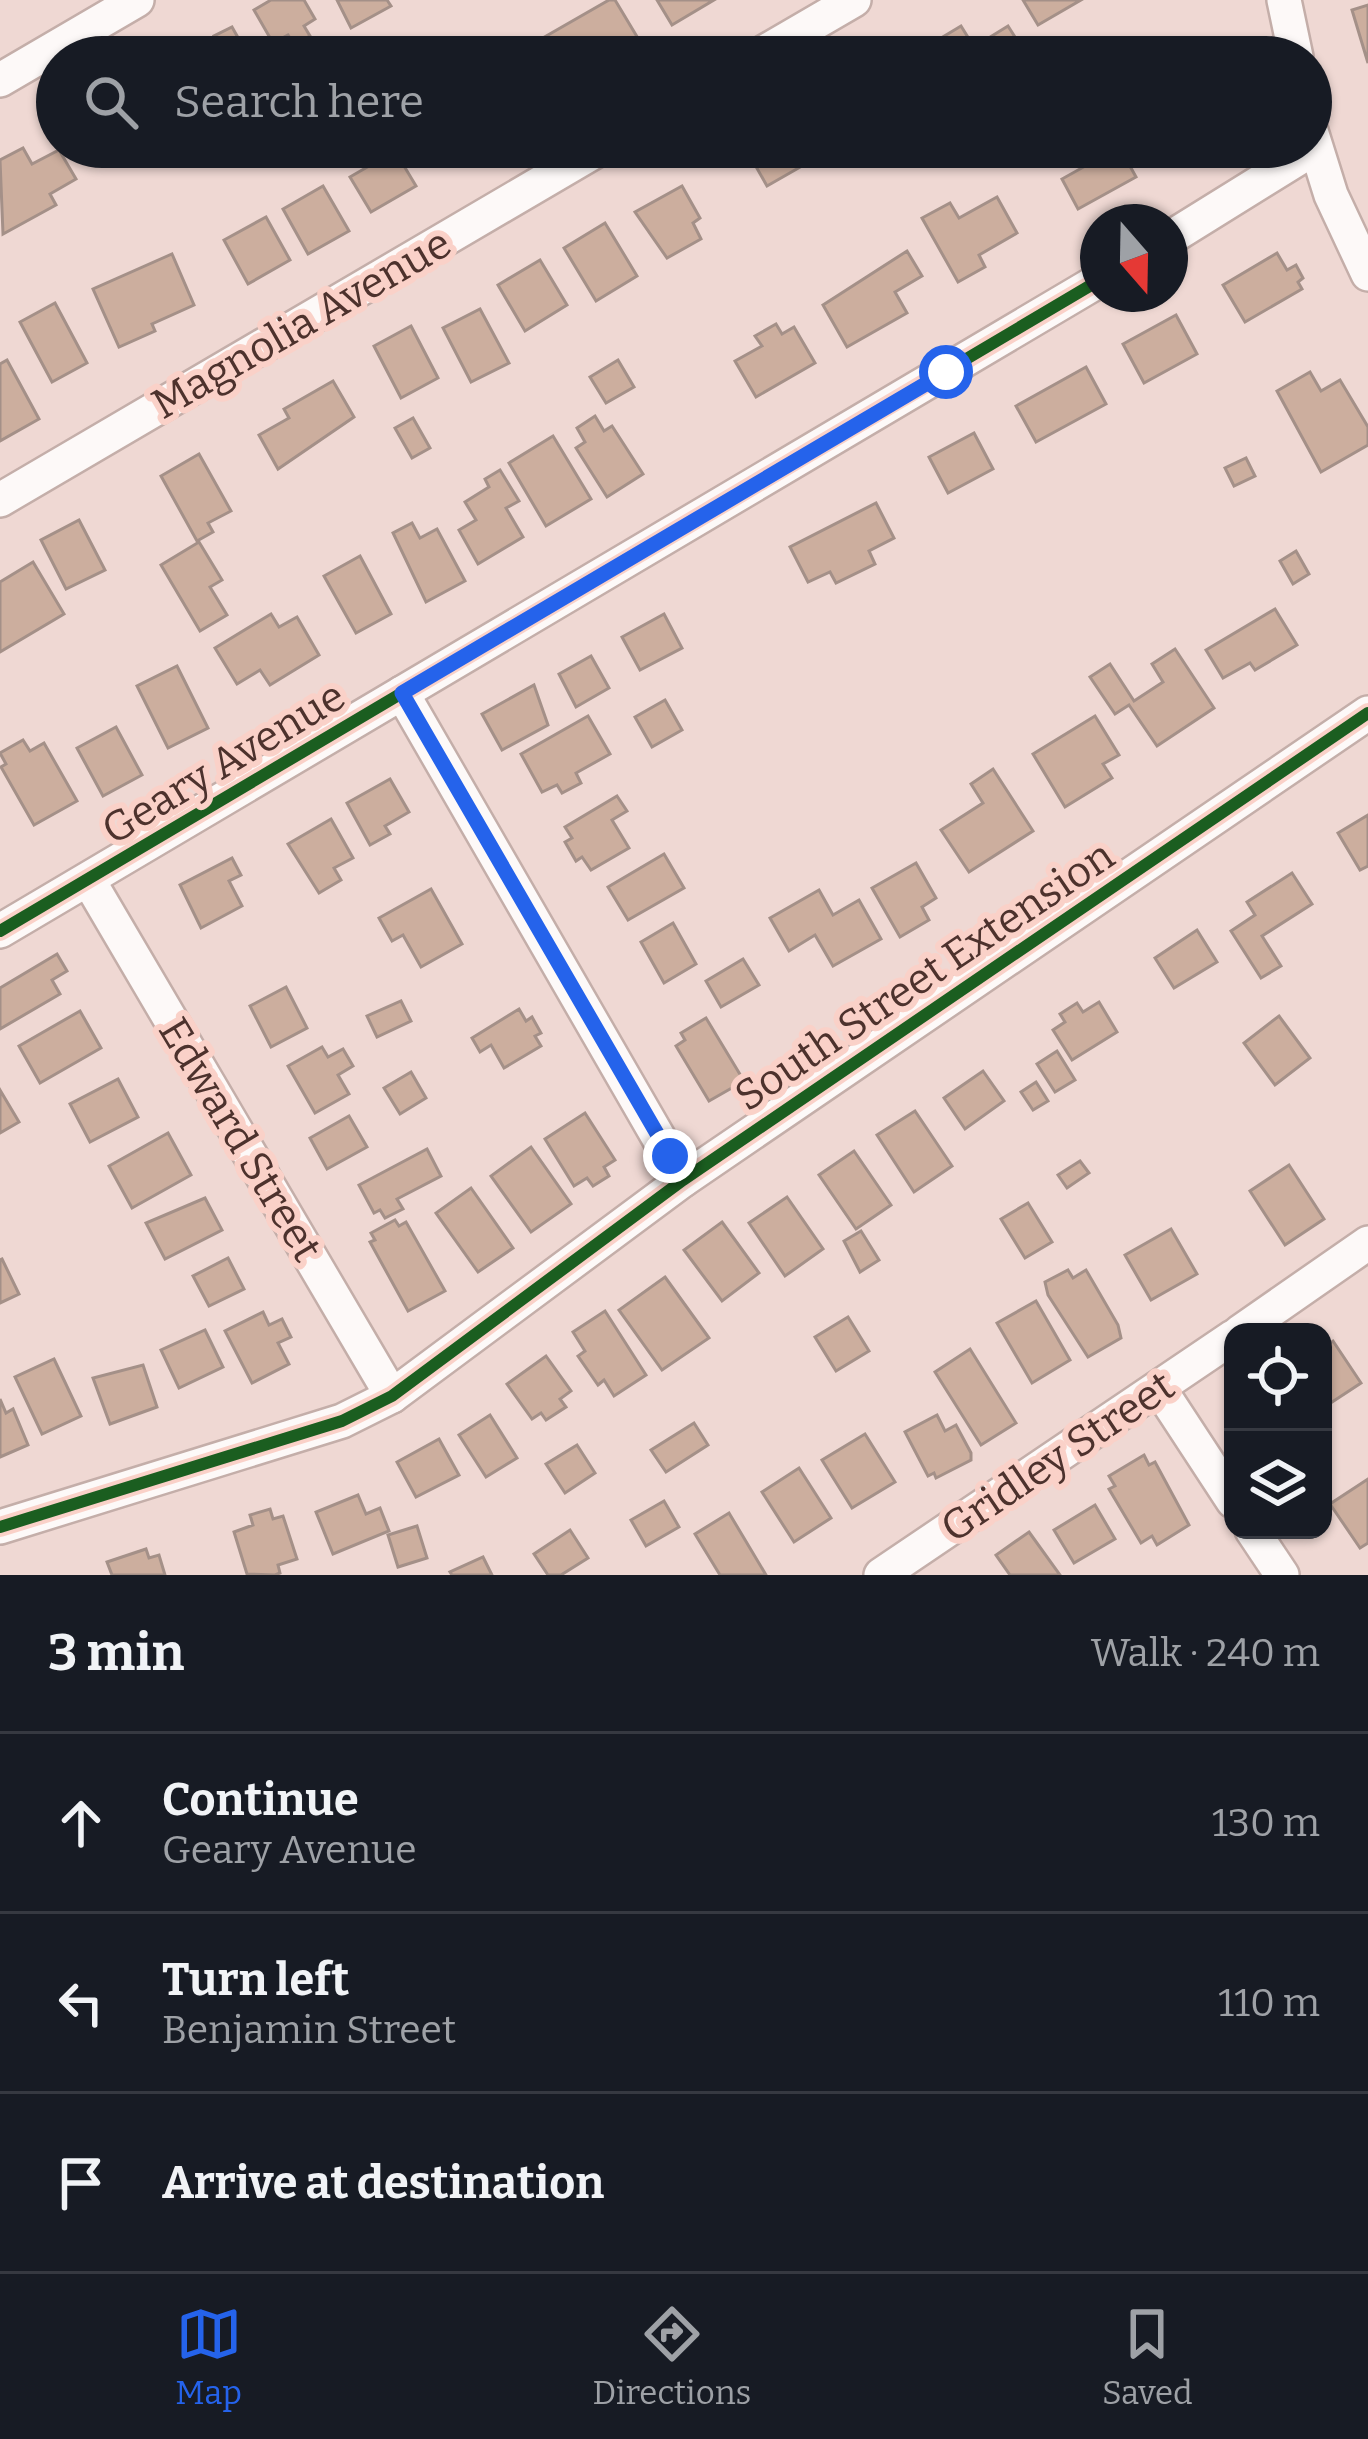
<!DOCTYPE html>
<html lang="en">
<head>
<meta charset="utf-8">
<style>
  :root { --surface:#171b24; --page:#20242c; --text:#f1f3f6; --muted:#9ea1a6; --line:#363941; --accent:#2563eb }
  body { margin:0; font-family:Bitter,serif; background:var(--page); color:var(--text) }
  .controls { position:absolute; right:36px; bottom:36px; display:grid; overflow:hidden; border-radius:24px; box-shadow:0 3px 9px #0004 }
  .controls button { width:108px; height:108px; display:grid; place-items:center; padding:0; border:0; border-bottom:3px solid var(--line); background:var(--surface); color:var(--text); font:60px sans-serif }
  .compass { position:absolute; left:1080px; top:204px; width:108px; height:108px; border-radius:50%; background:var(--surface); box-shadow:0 3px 9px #0004; rotate:160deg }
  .stop { position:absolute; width:36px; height:36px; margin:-27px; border:9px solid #2563eb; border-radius:50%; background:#fff }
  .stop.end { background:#2563eb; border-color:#fff; box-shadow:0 3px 12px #0008 }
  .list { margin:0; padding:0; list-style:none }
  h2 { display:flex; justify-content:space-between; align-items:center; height:156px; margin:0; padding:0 48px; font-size:51px }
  h2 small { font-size:39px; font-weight:400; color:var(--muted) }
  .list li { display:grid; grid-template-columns:78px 1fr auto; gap:36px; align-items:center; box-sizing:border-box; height:180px; padding:0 48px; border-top:3px solid var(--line) }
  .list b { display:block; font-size:45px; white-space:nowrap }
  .list p { margin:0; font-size:39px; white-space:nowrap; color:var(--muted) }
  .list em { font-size:39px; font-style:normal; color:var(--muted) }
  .icon { flex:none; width:66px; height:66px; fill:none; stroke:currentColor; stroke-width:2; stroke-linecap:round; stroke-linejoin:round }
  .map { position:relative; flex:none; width:1368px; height:1575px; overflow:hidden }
  .search { position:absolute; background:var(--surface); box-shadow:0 3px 9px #0004; left:36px; right:36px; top:36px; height:132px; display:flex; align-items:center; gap:30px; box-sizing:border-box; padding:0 42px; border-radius:66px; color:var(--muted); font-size:45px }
  .sheet { height:696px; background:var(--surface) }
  nav { display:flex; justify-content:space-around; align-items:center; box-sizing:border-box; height:168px; border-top:3px solid var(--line); background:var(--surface); font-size:33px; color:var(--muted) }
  nav a { display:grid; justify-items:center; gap:6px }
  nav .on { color:var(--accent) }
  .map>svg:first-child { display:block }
  .building { fill:#ccae9e; stroke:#a49088; stroke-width:3 }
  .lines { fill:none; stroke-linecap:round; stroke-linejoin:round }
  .street-casing { stroke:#c4aea9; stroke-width:38 }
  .street { stroke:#fdf9f8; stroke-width:33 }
  .cycleway-casing { stroke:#fad1c8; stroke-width:20 }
  .cycleway { stroke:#1b5e20; stroke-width:12 }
  .route { stroke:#2563eb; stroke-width:15 }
  .labels { text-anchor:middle; stroke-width:12; stroke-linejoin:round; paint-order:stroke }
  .street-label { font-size:42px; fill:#4d322d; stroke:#fad1c8 }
</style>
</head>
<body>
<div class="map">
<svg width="1368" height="1575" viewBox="0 0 1368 1575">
  <rect width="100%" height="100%" fill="#efd8d3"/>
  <!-- building -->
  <g class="building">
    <path d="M271,0H304L315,19L304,26L310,36L294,44L288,35L273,43L254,10Z"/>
    <path d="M337,0H387L391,6L351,28Z"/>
    <path d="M609,0H615L639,40L610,57H552L541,39Z"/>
    <path d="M657,0H714L672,25Z"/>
    <path d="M1023,0H1081L1038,25Z"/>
    <path d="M1368,5V63L1352,10Z"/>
    <path d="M961,26L974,47L1008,26L1027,56L918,57L916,53Z"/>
    <path d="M232,27L249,57H218L224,54L214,36Z"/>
    <path d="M418,147H453L427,162Z"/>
    <path d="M745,147H810L816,158L767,186Z"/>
    <path d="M1089,147L1120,148L1136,177L1078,209L1062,179L1096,160Z"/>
    <path d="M23,148L32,164L59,150L76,179L50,194L56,205L3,234L0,160Z"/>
    <path d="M395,151L416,186L371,212L350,177Z"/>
    <path d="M323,186L349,231L308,254L283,209Z"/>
    <path d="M682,186L700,218L693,223L701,239L667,258L635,212Z"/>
    <path d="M997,197L1017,233L979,255L985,267L958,282L922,218L950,203L959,218Z"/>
    <path d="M266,217L290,260L248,284L224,240Z"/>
    <path d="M605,223L637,276L596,301L564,248Z"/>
    <path d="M907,251L922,276L895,292L907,313L847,347L823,305Z"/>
    <path d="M1277,253L1287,270L1296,265L1303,278L1298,282L1302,289L1245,322L1223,285Z"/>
    <path d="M172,254L194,305L152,324L155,331L119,347L93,289Z"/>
    <path d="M540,260L567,305L525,331L498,285Z"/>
    <path d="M55,303L87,363L52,382L20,322Z"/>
    <path d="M480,309L509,363L471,382L443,328Z"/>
    <path d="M1176,315L1197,354L1144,383L1123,344Z"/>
    <path d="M776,324L782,334L794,327L815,363L756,397L735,361L762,346L755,336Z"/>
    <path d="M411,326L438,378L401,398L374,346Z"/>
    <path d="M7,360L39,419L0,441V364Z"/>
    <path d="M618,360L634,387L606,403L590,377Z"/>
    <path d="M1086,367L1106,404L1036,442L1016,406Z"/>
    <path d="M1310,372L1321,391L1340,380L1368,427V445L1321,472L1277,391Z"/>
    <path d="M333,381L354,417L278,469L259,435L289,418L284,409Z"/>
    <path d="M595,416L604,431L612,426L643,474L607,497L576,448L585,442L577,428Z"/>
    <path d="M413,418L430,448L412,458L395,428Z"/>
    <path d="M974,433L993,469L948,493L929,457Z"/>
    <path d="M553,436L591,499L546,526L509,463Z"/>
    <path d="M199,454L231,511L208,523L213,532L197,541L161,476Z"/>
    <path d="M1246,458L1255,476L1234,486L1225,468Z"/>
    <path d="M500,470L519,501L506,508L523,537L478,564L459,530L476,520L465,502L489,487L485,479Z"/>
    <path d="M876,503L894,538L869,551L875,564L836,583L830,572L808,582L790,547Z"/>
    <path d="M79,520L105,570L66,589L41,540Z"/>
    <path d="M412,523L420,538L437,529L465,581L426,602L393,533Z"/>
    <path d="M199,542L222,580L210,587L227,615L200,631L161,565Z"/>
    <path d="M1296,551L1309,574L1293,584L1280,561Z"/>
    <path d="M360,556L391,614L356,633L324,576Z"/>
    <path d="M33,562L64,614L0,652V582Z"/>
    <path d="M1275,609L1297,645L1255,670L1250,663L1223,678L1206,650Z"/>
    <path d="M271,614L279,627L297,617L319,655L270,685L260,670L237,684L215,648Z"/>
    <path d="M664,614L682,648L640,670L622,637Z"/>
    <path d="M1175,649L1214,708L1157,746L1129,705L1115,714L1090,677L1110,664L1134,701L1163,682L1152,664Z"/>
    <path d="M591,656L609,688L576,707L559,674Z"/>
    <path d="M177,666L208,728L168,748L137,686Z"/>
    <path d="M534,685L548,725L502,750L482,714Z"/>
    <path d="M665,700L682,730L652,747L635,717Z"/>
    <path d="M588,716L610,754L576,773L581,783L562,793L557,785L542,792L521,754Z"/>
    <path d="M1095,716L1119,755L1103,764L1112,778L1065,807L1033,754Z"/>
    <path d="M116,727L142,775L103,796L77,748Z"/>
    <path d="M23,740L30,751L44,743L77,801L34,825L1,767L6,764L0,753Z"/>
    <path d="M993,769L1033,831L969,872L941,830L983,803L971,784Z"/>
    <path d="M390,779L409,812L385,826L390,834L370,845L347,803Z"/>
    <path d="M617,796L627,811L612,820L629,848L591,870L582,857L576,861L565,842L572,838L565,827Z"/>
    <path d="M1368,815V866L1360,870L1338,833Z"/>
    <path d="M331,819L353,858L334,868L341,880L319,893L288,844Z"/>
    <path d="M664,854L684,888L628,920L608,887Z"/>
    <path d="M232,858L241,875L229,881L242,906L201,928L180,885Z"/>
    <path d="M916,863L936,898L922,907L929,920L900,937L872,888Z"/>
    <path d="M1292,873L1312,904L1262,936L1281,966L1261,978L1231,931L1255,915L1247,902Z"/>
    <path d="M431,889L462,944L421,967L403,935L392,941L379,918Z"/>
    <path d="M819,890L833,915L859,900L881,939L833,966L815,935L789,951L770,918Z"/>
    <path d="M673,923L696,964L664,983L641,942Z"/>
    <path d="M1197,930L1217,962L1174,988L1155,958Z"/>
    <path d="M57,954L67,971L52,980L60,994L0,1029V988Z"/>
    <path d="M743,959L759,985L721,1007L706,981Z"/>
    <path d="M286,987L307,1028L271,1047L250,1006Z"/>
    <path d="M401,1001L411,1021L377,1037L367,1016Z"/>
    <path d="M1099,1002L1117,1032L1072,1060L1053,1030L1065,1022L1060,1014L1077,1003L1083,1012Z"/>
    <path d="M519,1009L526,1021L532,1017L541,1033L535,1036L541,1046L504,1068L491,1045L480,1052L472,1038Z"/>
    <path d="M80,1011L101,1048L40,1083L19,1046Z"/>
    <path d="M1279,1016L1310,1058L1275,1085L1244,1043Z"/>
    <path d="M706,1018L744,1081L709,1101L676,1046L685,1040L681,1033Z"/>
    <path d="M322,1047L328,1057L343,1049L353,1066L338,1075L349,1094L315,1113L288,1066Z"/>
    <path d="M1057,1051L1075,1080L1055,1092L1037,1064Z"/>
    <path d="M983,1071L1004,1101L965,1129L944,1098Z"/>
    <path d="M411,1072L426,1098L400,1114L384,1088Z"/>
    <path d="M118,1079L138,1117L90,1142L70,1104Z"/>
    <path d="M1036,1082L1048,1101L1033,1110L1021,1092Z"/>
    <path d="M0,1090L19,1122L0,1133Z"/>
    <path d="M915,1111L952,1166L914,1192L877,1135Z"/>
    <path d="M585,1113L615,1160L604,1167L609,1176L593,1186L587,1178L574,1186L545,1139Z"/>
    <path d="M349,1116L367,1147L327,1169L310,1138Z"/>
    <path d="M168,1133L191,1175L132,1208L109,1166Z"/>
    <path d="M531,1147L571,1204L531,1232L491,1176Z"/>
    <path d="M427,1149L441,1176L397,1199L403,1209L385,1218L380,1210L374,1213L359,1185Z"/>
    <path d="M854,1151L891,1205L856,1229L819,1175Z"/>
    <path d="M1080,1161L1089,1173L1067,1188L1058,1175Z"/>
    <path d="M1289,1165L1324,1219L1285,1245L1250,1191Z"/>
    <path d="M471,1188L513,1248L478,1272L436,1213Z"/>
    <path d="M787,1197L823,1249L785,1276L749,1223Z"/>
    <path d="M205,1198L222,1230L165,1259L146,1223Z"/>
    <path d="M1028,1203L1052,1242L1025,1258L1001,1219Z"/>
    <path d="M395,1220L399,1226L406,1222L445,1291L408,1311L370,1242L375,1240L371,1233Z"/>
    <path d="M722,1222L759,1273L722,1301L684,1250Z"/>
    <path d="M1171,1229L1197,1274L1151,1300L1125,1255Z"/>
    <path d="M861,1231L879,1260L860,1272L844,1241Z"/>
    <path d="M228,1258L244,1289L209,1306L193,1276Z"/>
    <path d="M2,1259L19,1294L0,1303V1260Z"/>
    <path d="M1068,1270L1073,1278L1086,1270L1118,1325L1121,1338L1088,1357L1048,1295L1045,1282Z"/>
    <path d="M665,1277L709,1338L662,1370L619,1310Z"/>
    <path d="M1036,1301L1070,1360L1032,1383L997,1323Z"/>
    <path d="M605,1311L646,1375L614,1396L604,1380L598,1385L578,1356L585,1351L573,1332Z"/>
    <path d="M263,1312L269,1325L282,1319L291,1337L278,1343L289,1364L252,1383L225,1331Z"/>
    <path d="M848,1317L869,1351L836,1371L815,1337Z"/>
    <path d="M205,1330L223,1367L179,1388L161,1350Z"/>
    <path d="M1333,1341L1361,1383L1323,1408V1348Z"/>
    <path d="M970,1349L1016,1423L981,1445L935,1372Z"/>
    <path d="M546,1356L571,1391L560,1399L566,1407L546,1420L541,1413L532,1419L507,1384Z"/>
    <path d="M54,1359L81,1416L42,1434L15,1377Z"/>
    <path d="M143,1365L157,1407L110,1424L93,1378Z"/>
    <path d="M0,1399L6,1413L13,1409L28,1445L0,1457Z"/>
    <path d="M490,1415L517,1458L486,1477L459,1435Z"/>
    <path d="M937,1415L945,1431L956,1425L971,1453V1460L936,1478L934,1473L928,1476L905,1432Z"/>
    <path d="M694,1423L708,1445L666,1472L651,1450Z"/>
    <path d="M865,1434L895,1482L852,1508L822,1460Z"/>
    <path d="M439,1439L459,1475L416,1497L397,1462Z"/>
    <path d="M577,1445L595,1473L565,1493L546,1464Z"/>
    <path d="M1144,1455L1149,1465L1155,1462L1189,1525L1157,1545L1152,1536L1141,1543L1109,1489L1115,1486L1109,1476Z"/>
    <path d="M799,1468L831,1518L794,1542L762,1492Z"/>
    <path d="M1368,1479V1543L1360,1548L1330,1504Z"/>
    <path d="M358,1495L366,1514L380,1508L389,1531L333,1554L316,1512Z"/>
    <path d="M664,1501L679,1527L646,1546L631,1520Z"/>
    <path d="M1095,1505L1115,1539L1074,1563L1054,1530Z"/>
    <path d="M270,1509L273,1519L283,1516L297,1559L278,1565L280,1573L275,1575L247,1574L234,1532L253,1525L250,1515Z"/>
    <path d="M729,1513L766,1575H720L695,1534Z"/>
    <path d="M417,1526L427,1558L398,1567L388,1535Z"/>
    <path d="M570,1530L588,1558L561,1575H548L534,1554Z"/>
    <path d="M1029,1532L1060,1575H1010L996,1555Z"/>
    <path d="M146,1549L149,1558L159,1555L165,1575H112L107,1562Z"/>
    <path d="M483,1557L492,1575H452L450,1572Z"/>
  </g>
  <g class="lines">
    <!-- street casing -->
    <g class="street-casing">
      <g id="street">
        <path d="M1284,0L1296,57"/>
        <path d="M756,57L854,0"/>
        <path d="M0,80L137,0"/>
        <path d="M1311,131L1331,195L1368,274"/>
        <path d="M1170,238L1315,148"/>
        <path d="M0,500L602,147"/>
        <path d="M402,693L683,1180"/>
        <path d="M89,881L392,1396"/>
        <path d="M0,931L1098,281"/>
        <path d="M1240,1332L1368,1243"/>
        <path d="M1159,1388L1233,1501"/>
        <path d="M0,1527L342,1421L392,1396L683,1180L1368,713"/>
        <path d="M1252,1530L1282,1575"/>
        <path d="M881,1575L1233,1337"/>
      </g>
    </g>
    <!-- street -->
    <use href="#street" class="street"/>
    <!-- cycleway casing -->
    <g class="cycleway-casing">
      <g id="cycleway">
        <path d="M0,931L1098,281"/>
        <path d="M0,1527L342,1421L392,1396L683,1180L1368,713"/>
      </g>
    </g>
    <!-- cycleway -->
    <use href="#cycleway" class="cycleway"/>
  </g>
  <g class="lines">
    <!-- route -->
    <path class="route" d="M670,1156L402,693L946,372"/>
  </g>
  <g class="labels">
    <!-- street labels -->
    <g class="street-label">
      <text transform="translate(301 323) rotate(-30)" y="15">Magnolia Avenue</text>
      <text transform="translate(223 762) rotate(-31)" y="15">Geary Avenue</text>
      <text transform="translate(924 975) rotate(-34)" y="15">South Street Extension</text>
      <text transform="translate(241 1139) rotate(59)" y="15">Edward Street</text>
      <text transform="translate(1057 1456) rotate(-34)" y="15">Gridley Street</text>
    </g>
  </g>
</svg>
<div class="controls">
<button><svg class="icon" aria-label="locate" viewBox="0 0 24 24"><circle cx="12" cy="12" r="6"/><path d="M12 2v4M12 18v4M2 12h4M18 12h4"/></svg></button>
<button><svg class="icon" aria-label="layers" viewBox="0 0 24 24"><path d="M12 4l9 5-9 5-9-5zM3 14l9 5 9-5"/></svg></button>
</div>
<svg class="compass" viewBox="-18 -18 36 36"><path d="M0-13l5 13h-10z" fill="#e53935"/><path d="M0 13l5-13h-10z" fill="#9ea1a6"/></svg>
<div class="stop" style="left:946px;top:372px"></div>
<div class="stop end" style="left:670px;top:1156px"></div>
<div class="search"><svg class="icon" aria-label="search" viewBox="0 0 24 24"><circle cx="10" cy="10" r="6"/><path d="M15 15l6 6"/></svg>Search here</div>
</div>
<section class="sheet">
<h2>3 min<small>Walk · 240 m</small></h2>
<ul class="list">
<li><svg class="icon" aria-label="ahead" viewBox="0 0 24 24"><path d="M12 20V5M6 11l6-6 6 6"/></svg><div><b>Continue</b><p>Geary Avenue</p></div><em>130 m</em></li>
<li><svg class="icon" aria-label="left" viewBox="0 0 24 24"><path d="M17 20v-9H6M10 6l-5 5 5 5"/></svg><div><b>Turn left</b><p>Benjamin Street</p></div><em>110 m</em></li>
<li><svg class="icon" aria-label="arrive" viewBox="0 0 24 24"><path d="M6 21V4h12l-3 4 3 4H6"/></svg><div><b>Arrive at destination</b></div></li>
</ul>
</section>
<nav>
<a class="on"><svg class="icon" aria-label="map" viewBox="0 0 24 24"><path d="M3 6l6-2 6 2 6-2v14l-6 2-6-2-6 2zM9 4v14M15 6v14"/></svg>Map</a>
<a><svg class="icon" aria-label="directions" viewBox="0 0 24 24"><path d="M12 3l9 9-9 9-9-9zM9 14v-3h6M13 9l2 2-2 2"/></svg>Directions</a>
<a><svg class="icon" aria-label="saved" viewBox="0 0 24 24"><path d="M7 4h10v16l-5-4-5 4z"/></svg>Saved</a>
</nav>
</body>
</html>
